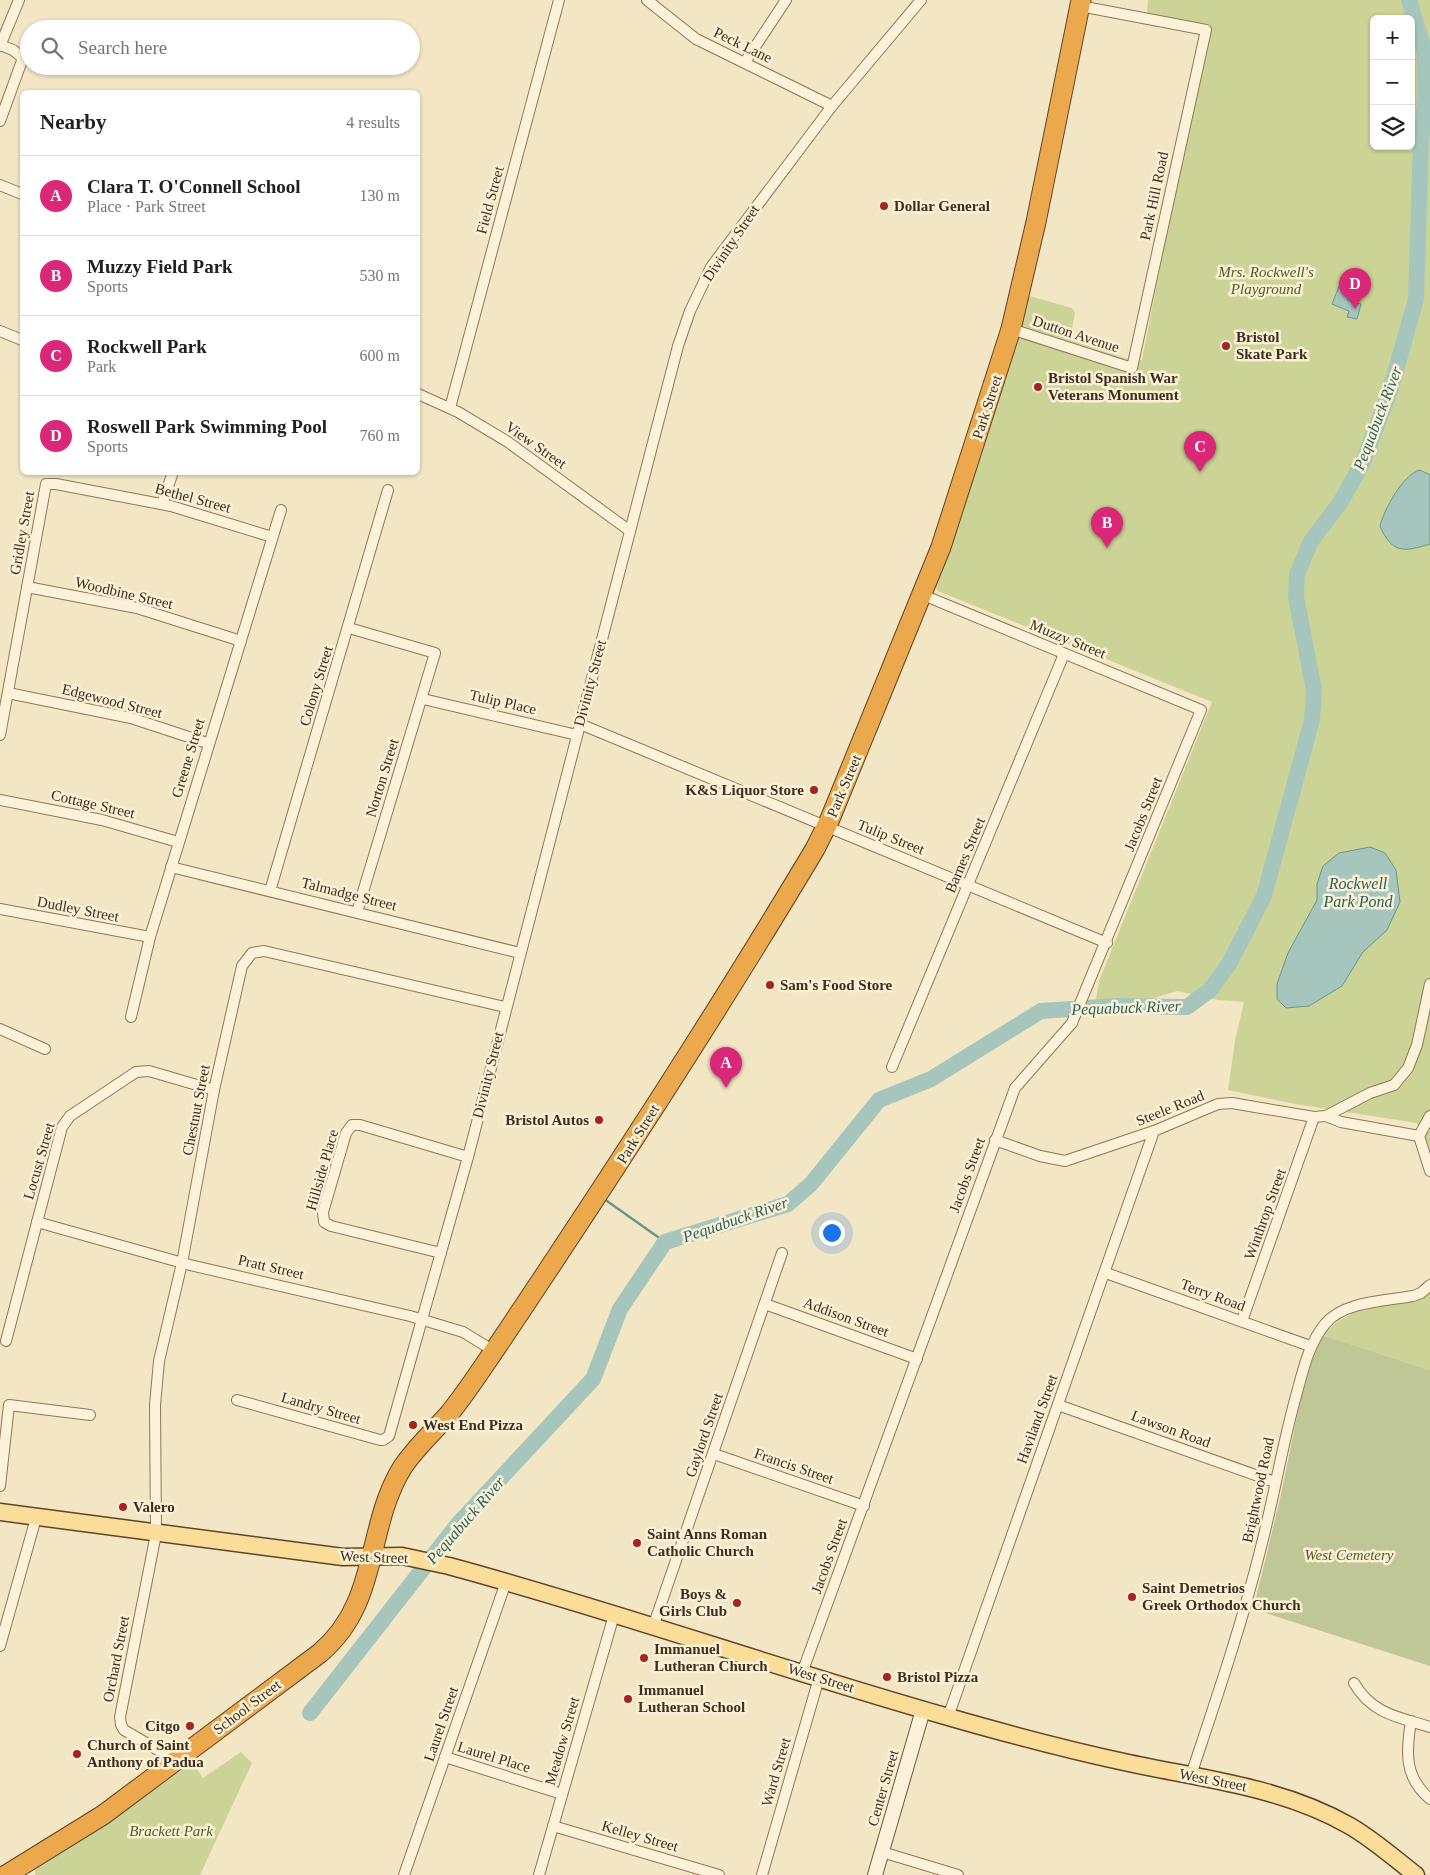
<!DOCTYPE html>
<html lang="en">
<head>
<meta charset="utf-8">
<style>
  :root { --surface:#fff; --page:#f6f6f6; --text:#202124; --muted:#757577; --line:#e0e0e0; --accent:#db2777 }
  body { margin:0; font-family:"Times New Roman",serif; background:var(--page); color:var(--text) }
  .controls { position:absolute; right:15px; top:15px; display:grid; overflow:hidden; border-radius:8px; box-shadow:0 1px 4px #0004 }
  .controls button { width:45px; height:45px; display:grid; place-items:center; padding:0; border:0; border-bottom:1px solid var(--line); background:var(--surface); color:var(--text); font:25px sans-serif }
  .you { position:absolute; left:831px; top:1232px; width:18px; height:18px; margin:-12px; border:4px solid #fff; border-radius:50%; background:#1a73e8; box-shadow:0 0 0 8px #1a73e833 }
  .badge { display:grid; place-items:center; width:32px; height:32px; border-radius:50%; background:var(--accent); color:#fff; font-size:16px; font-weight:700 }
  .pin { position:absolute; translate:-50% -41px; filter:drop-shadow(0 1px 2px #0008) }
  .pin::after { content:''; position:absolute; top:26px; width:18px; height:15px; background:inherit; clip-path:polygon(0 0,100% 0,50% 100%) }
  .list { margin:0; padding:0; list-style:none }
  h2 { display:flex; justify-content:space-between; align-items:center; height:65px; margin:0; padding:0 20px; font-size:21px }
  h2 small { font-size:16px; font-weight:400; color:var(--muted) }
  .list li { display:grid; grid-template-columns:32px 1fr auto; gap:15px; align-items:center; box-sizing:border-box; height:80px; padding:0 20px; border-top:1px solid var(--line) }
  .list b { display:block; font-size:19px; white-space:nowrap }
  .list p { margin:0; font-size:16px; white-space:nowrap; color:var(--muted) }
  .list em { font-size:16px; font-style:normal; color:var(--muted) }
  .icon { flex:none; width:28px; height:28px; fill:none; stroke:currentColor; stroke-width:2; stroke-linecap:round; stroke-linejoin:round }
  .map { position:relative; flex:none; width:1430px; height:1875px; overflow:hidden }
  .search { position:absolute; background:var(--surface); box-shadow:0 1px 4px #0004; left:20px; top:20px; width:400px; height:55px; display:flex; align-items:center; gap:12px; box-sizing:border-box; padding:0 18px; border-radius:28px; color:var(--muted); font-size:19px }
  .panel { position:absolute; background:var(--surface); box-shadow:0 1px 4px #0004; left:20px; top:90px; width:400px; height:385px; border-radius:8px }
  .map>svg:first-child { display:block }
  .green { fill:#cbd396; fill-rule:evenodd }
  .cemetery { fill:#c0c796 }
  .water { fill:#a6c6bd; stroke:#6b968c }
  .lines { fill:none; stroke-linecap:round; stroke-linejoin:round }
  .stream { stroke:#6b968c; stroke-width:2.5 }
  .river { stroke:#a6c6bd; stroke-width:16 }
  .street-casing { stroke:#907758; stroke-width:12 }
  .secondary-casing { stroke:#72583b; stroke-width:16 }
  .primary-casing { stroke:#5e442c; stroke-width:19 }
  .highway-casing { stroke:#5e442c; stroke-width:21 }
  .street { stroke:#fcf2d9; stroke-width:10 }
  .secondary { stroke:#fcf2d9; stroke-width:14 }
  .primary { stroke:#fadd98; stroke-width:16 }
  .highway { stroke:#eba84c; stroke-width:19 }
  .poi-dot { fill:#a72220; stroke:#f9f0d5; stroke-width:2 }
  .labels { text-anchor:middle; stroke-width:5; stroke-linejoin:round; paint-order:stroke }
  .street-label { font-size:15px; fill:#3f2e1d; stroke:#f9f0d5 }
  .poi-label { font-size:15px; font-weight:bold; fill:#3f2e1d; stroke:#f9f0d5; text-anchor:start }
  .park-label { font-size:15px; font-style:italic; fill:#4d5e21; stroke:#f9f0d5 }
  .water-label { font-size:16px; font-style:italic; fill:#2b605e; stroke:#f9f0d5 }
</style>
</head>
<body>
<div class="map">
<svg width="1430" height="1875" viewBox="0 0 1430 1875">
  <rect width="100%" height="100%" fill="#f3e6c4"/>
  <!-- green -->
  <g class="green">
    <path d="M1148,0H1430V1157L1417,1123L1295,1104L1228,1090L1235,1041L1244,1002L1218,1000L1177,991L1126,1007L1096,999L1099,981L1212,702L938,591L934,586L1026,295L1072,308L1075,313L1070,340L1124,358L1142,360L1207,24L1147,14ZM1374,19H1411V146H1374Z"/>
    <path d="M1430,1292V1370L1322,1335C1333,1325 1344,1316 1358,1311C1382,1303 1407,1304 1430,1292Z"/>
    <path d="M241,1752L252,1763L200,1875H35L36,1867L98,1830L192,1762L203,1778Z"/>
  </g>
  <!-- cemetery -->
  <path class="cemetery" d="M1322,1335L1430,1370V1666L1253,1609C1263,1571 1272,1532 1281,1494C1293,1440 1300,1386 1322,1335Z"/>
  <!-- water -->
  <g class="water">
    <path d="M1340,284L1351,289L1347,300L1361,304L1357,319L1347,317L1349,311L1332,304Z"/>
    <path d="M1420,470L1430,475V544C1404,552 1392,554 1380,526C1384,510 1403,474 1420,470Z"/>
    <path d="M1370,847L1385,853L1396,870L1400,902L1387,930L1363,952L1342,986L1309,1006L1286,1008L1277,999V984L1288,953L1317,900V884L1323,866L1339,853Z"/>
  </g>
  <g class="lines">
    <!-- stream -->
    <path class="stream" d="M607,1201L665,1242"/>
    <!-- river -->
    <path class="river" d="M310,1713L458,1524L593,1379L620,1309L665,1242L788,1204L811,1184L879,1100L931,1079L1041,1011L1118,1006L1187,1007L1210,990L1229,964L1264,896L1312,720L1314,690L1296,597L1297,574L1311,541L1340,503L1363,462L1390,391L1416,299L1421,140L1426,98L1425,53L1409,0"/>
    <!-- street casing -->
    <g class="street-casing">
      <g id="street">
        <path d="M647,0L696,39L832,106"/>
        <path d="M0,45L13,50L23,58L0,121"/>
        <path d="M0,46L19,0"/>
        <path d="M745,62L786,0"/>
        <path d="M0,185L22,194"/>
        <path d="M1011,329L1132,368L1206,30L1080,6"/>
        <path d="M0,331L22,340"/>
        <path d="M418,394L458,412L508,442L630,531"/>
        <path d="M450,408L559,0"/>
        <path d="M162,504L173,472"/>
        <path d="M27,587L137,608L241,641"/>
        <path d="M349,628L435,653L357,912"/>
        <path d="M8,693L131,718L207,743"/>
        <path d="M423,699L577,735"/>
        <path d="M580,724L1107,943"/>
        <path d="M0,735L46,484H56L171,506L272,537"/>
        <path d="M0,800L102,820L178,842"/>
        <path d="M171,867L520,953"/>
        <path d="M270,891L388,490"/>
        <path d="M0,909L150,937"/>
        <path d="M131,1017L150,937L281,510"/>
        <path d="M0,1029L45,1049"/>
        <path d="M892,1067L1064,654"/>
        <path d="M1326,1116L1370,1093L1394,1085L1408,1068L1417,1045L1430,984"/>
        <path d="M1419,1136L1430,1171"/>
        <path d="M1419,1136L1430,1116"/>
        <path d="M995,1140L1040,1156L1065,1161L1154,1131L1218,1104L1232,1103L1314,1117L1326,1116L1341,1122L1419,1136"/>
        <path d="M37,1222L190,1265L410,1316L463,1332L494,1351"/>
        <path d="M441,1253L331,1226L324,1222L323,1212L346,1133L352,1125H360L468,1157"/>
        <path d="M1106,1273L1310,1346"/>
        <path d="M765,1304L917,1359"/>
        <path d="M1242,1321L1314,1117"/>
        <path d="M6,1341L62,1127L70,1116L136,1072L149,1071L214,1090"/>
        <path d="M237,1400L380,1440H383L389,1436L468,1157L678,346L690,311L711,267L832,106L921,0"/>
        <path d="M1058,1405L1275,1482"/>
        <path d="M714,1454L864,1506"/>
        <path d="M0,1486L9,1405L90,1415"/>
        <path d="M653,1627L782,1253"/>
        <path d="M0,1646L36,1518"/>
        <path d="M802,1673L1015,1088L1072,1023L1201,710L923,595"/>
        <path d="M1354,1683C1372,1714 1398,1717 1430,1727"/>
        <path d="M948,1717L1154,1131"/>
        <path d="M1411,1721C1406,1752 1404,1777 1430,1799"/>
        <path d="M445,1757L562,1794"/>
        <path d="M175,1760L124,1730L121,1725L120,1717L156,1534L155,1405L159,1361L182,1263L214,1090L242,966L252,953L264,951L505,1007"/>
        <path d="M1191,1775C1216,1700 1242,1624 1261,1547C1274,1497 1282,1446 1296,1396C1303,1371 1308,1345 1325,1324C1344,1301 1386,1301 1413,1296L1421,1293L1430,1285"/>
        <path d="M553,1826L719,1875"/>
        <path d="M882,1852L958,1875"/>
        <path d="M404,1875L506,1582"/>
        <path d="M539,1875L614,1615"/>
        <path d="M762,1875L819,1678"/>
      </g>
    </g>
    <!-- secondary casing -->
    <g class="secondary-casing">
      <path id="secondary" d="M875,1875L923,1710"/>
    </g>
    <!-- primary casing -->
    <g class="primary-casing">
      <path id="primary" d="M0,1512L343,1557L402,1556L449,1566C616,1611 779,1669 945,1716C1004,1733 1064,1749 1124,1762C1201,1779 1280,1786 1350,1826C1374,1840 1394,1858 1416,1875"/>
    </g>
    <!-- highway casing -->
    <g class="highway-casing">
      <path id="highway" d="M6,1875L103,1815L320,1653C380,1602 365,1529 402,1468C415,1448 433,1432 449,1414C466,1393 481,1370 496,1348C606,1184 714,1018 815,849L830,819L941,547L1011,329L1036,222L1081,0"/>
    </g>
    <!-- street -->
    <use href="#street" class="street"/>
    <!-- secondary -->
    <use href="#secondary" class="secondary"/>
    <!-- primary -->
    <use href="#primary" class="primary"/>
    <!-- highway -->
    <use href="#highway" class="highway"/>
  </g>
  <!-- markers -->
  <g class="poi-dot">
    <circle cx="884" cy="206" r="5"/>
    <circle cx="1226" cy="346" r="5"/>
    <circle cx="1038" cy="387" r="5"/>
    <circle cx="814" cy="790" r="5"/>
    <circle cx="770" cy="985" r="5"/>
    <circle cx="599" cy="1120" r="5"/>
    <circle cx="413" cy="1425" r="5"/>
    <circle cx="123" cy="1507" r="5"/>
    <circle cx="637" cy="1543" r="5"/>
    <circle cx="1132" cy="1597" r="5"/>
    <circle cx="737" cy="1603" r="5"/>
    <circle cx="644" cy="1658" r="5"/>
    <circle cx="887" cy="1677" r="5"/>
    <circle cx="628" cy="1699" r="5"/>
    <circle cx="190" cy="1726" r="5"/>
    <circle cx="77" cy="1754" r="5"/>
  </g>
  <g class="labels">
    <!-- street labels -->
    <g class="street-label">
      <text transform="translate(743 45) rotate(26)" y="5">Peck Lane</text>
      <text transform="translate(1154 196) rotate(-78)" y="5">Park Hill Road</text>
      <text transform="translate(490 200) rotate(-75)" y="5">Field Street</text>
      <text transform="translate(731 243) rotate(-56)" y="5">Divinity Street</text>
      <text transform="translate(1076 334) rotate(18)" y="5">Dutton Avenue</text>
      <text transform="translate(987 407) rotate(-72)" y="5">Park Street</text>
      <text transform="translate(536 445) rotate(35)" y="5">View Street</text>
      <text transform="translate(193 498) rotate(15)" y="5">Bethel Street</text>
      <text transform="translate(22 533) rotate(-80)" y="5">Gridley Street</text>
      <text transform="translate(124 593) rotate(13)" y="5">Woodbine Street</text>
      <text transform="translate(1068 639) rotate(22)" y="5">Muzzy Street</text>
      <text transform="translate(590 683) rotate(-75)" y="5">Divinity Street</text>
      <text transform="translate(316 686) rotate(-73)" y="5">Colony Street</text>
      <text transform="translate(112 701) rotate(14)" y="5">Edgewood Street</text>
      <text transform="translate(503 702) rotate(13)" y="5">Tulip Place</text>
      <text transform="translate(188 758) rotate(-73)" y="5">Greene Street</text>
      <text transform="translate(382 778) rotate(-73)" y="5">Norton Street</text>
      <text transform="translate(844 786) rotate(-67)" y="5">Park Street</text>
      <text transform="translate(93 804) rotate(13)" y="5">Cottage Street</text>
      <text transform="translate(1143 814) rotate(-68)" y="5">Jacobs Street</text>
      <text transform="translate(891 837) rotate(22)" y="5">Tulip Street</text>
      <text transform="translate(965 855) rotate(-67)" y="5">Barnes Street</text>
      <text transform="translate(349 894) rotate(14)" y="5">Talmadge Street</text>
      <text transform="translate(78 909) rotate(11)" y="5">Dudley Street</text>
      <text transform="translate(488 1075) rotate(-76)" y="5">Divinity Street</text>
      <text transform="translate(1170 1108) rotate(-22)" y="5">Steele Road</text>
      <text transform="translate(196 1110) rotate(-79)" y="5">Chestnut Street</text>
      <text transform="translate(638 1134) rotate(-58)" y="5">Park Street</text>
      <text transform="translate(39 1161) rotate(-74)" y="5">Locust Street</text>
      <text transform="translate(322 1170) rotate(-74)" y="5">Hillside Place</text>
      <text transform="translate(967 1175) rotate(-70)" y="5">Jacobs Street</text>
      <text transform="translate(1265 1214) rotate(-70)" y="5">Winthrop Street</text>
      <text transform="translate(271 1267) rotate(13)" y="5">Pratt Street</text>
      <text transform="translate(1213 1295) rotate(20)" y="5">Terry Road</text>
      <text transform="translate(846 1317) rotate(20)" y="5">Addison Street</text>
      <text transform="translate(321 1408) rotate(16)" y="5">Landry Street</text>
      <text transform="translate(1037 1419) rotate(-70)" y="5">Haviland Street</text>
      <text transform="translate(1171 1429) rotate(20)" y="5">Lawson Road</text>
      <text transform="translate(704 1435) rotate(-71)" y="5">Gaylord Street</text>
      <text transform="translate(794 1466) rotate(19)" y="5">Francis Street</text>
      <text transform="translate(1258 1490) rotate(-78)" y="5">Brightwood Road</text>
      <text transform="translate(829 1556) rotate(-70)" y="5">Jacobs Street</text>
      <text transform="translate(374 1557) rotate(2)" y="5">West Street</text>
      <text transform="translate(116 1659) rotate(-79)" y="5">Orchard Street</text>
      <text transform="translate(821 1678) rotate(17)" y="5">West Street</text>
      <text transform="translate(247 1707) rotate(-37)" y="5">School Street</text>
      <text transform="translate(441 1724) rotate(-71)" y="5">Laurel Street</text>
      <text transform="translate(562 1741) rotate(-74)" y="5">Meadow Street</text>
      <text transform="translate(494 1757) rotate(17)" y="5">Laurel Place</text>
      <text transform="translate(776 1772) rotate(-74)" y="5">Ward Street</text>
      <text transform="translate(1213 1780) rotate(11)" y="5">West Street</text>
      <text transform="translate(883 1788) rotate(-74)" y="5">Center Street</text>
      <text transform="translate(640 1836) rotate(16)" y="5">Kelley Street</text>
    </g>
    <!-- poi labels -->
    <g class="poi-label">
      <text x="894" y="211">Dollar General</text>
      <text x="1236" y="342">Bristol<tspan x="1236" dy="17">Skate Park</tspan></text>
      <text x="1048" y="383">Bristol Spanish War<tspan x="1048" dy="17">Veterans Monument</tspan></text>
      <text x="804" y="795" text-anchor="end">K&amp;S Liquor Store</text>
      <text x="780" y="990">Sam's Food Store</text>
      <text x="589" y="1125" text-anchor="end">Bristol Autos</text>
      <text x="423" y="1430">West End Pizza</text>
      <text x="133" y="1512">Valero</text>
      <text x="647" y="1539">Saint Anns Roman<tspan x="647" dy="17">Catholic Church</tspan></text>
      <text x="1142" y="1593">Saint Demetrios<tspan x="1142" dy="17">Greek Orthodox Church</tspan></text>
      <text x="727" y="1599" text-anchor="end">Boys &amp;<tspan x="727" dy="17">Girls Club</tspan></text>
      <text x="654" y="1654">Immanuel<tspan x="654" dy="17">Lutheran Church</tspan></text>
      <text x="897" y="1682">Bristol Pizza</text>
      <text x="638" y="1695">Immanuel<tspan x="638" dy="17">Lutheran School</tspan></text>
      <text x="180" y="1731" text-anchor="end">Citgo</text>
      <text x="87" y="1750">Church of Saint<tspan x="87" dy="17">Anthony of Padua</tspan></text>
    </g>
    <!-- park labels -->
    <g class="park-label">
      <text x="1266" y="277">Mrs. Rockwell's<tspan x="1266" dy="17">Playground</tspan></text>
      <text x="1349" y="1560">West Cemetery</text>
      <text x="171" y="1836">Brackett Park</text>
    </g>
    <!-- water labels -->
    <g class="water-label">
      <text transform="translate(1377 418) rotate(-69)" y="6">Pequabuck River</text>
      <text x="1358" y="889">Rockwell<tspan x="1358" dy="18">Park Pond</tspan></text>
      <text transform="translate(1126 1007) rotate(-2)" y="6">Pequabuck River</text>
      <text transform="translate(735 1219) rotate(-19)" y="6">Pequabuck River</text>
      <text transform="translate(465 1520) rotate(-49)" y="6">Pequabuck River</text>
    </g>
  </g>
</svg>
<div class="controls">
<button>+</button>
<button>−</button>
<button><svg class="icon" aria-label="layers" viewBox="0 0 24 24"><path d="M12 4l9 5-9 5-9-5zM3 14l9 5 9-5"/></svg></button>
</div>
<div class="you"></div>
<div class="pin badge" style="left:726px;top:1088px">A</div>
<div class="pin badge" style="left:1107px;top:548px">B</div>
<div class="pin badge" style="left:1200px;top:472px">C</div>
<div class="pin badge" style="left:1355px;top:309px">D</div>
<div class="search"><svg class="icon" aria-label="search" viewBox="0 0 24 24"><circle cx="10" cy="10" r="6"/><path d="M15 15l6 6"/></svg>Search here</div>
<section class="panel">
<h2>Nearby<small>4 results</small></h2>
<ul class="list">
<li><span class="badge">A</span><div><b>Clara T. O'Connell School</b><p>Place · Park Street</p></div><em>130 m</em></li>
<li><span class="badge">B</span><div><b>Muzzy Field Park</b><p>Sports</p></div><em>530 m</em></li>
<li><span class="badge">C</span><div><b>Rockwell Park</b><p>Park</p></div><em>600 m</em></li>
<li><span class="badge">D</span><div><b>Roswell Park Swimming Pool</b><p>Sports</p></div><em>760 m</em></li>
</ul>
</section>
</div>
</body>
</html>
